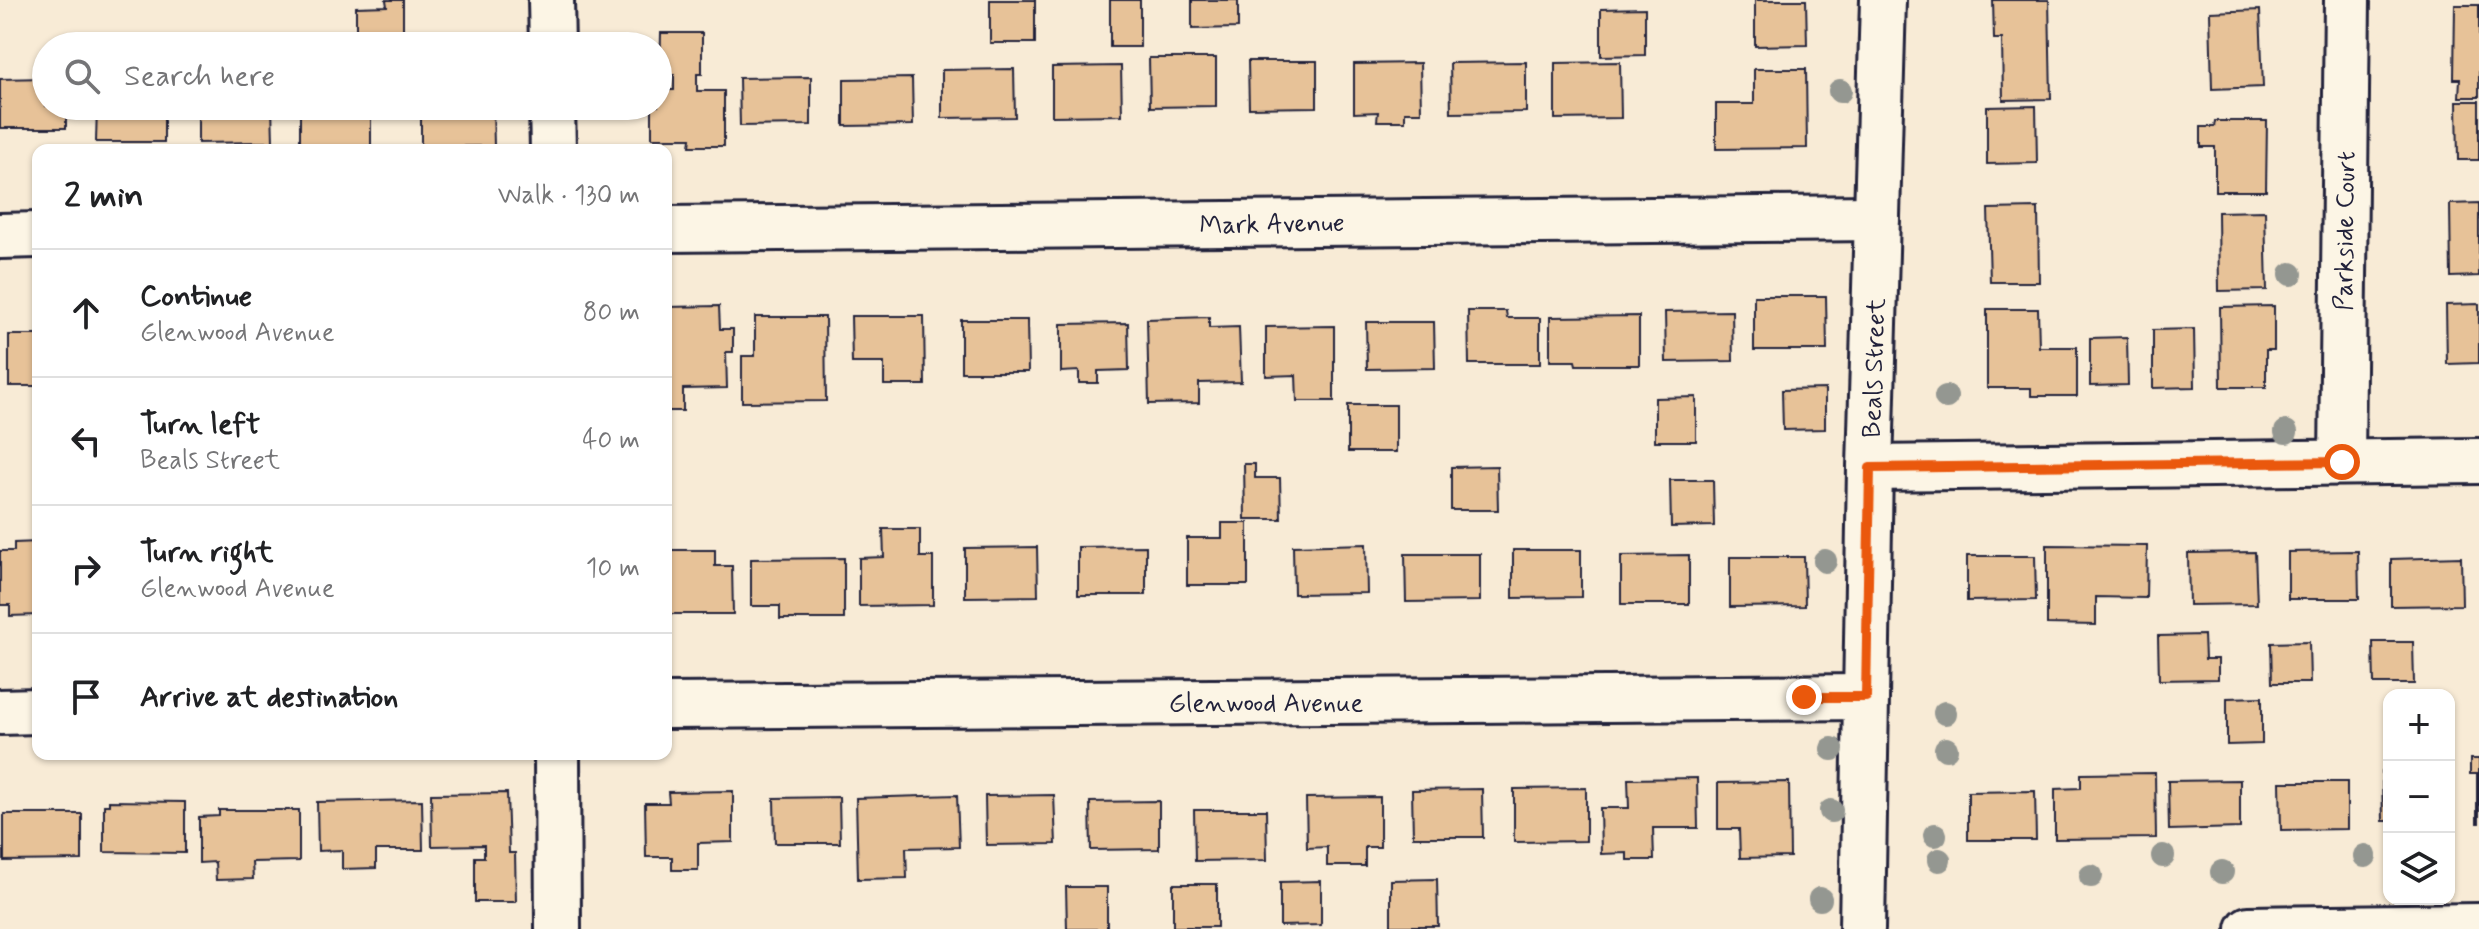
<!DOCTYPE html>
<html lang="en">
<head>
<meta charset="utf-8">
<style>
  :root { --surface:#fff; --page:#f2f2f2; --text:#202124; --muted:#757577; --line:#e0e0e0 }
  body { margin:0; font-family:Mynerve,sans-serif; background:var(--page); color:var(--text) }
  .controls { position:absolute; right:24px; bottom:24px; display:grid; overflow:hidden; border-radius:16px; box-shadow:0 2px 6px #0004 }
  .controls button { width:72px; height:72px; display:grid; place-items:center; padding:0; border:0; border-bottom:2px solid var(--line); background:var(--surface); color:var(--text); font:40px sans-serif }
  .stop { position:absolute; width:24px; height:24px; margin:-18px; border:6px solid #ea580c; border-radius:50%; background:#fff }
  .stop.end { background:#ea580c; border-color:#fff; box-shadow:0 2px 8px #0008 }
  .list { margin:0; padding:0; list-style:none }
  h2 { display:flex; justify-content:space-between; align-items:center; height:104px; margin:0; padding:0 32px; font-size:34px }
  h2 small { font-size:26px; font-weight:400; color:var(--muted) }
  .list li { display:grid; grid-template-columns:52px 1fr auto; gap:24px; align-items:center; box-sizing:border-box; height:128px; padding:0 32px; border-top:2px solid var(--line) }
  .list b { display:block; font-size:30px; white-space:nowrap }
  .list p { margin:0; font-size:26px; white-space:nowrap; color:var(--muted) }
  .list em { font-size:26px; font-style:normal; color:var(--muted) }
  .icon { flex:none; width:44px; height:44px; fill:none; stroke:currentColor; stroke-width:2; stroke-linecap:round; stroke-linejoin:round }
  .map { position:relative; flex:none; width:2479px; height:929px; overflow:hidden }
  .search { position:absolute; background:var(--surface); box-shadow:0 2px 6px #0004; left:32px; top:32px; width:640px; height:88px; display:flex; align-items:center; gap:20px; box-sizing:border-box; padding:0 28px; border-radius:44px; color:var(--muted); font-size:30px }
  .panel { position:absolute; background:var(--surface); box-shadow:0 2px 6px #0004; left:32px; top:144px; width:640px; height:616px; border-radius:16px }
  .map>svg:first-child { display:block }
  .building { fill:#e7c298; stroke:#22223b; stroke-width:2 }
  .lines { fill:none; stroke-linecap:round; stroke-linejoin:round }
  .street-casing { stroke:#22223b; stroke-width:50 }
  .street { stroke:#fcf5e5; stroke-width:44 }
  .tree { fill:#949791 }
  .route { stroke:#ea580c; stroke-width:10 }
  .labels { text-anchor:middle; stroke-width:7; stroke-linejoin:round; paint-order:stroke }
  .street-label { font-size:26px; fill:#22223b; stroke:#fcf5e5 }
</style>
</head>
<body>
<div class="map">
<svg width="2479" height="929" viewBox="0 0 2479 929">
  <rect width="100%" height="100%" fill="#f8ebd6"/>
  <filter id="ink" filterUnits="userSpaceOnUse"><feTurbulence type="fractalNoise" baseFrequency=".0125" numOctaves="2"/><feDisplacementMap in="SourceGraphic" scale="16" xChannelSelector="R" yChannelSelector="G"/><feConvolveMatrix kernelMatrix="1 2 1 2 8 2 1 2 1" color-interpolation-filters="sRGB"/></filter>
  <g filter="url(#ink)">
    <!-- building -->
    <g class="building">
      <path d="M386,0H403V46H356V7L387,6Z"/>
      <rect x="990" y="0" width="45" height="43"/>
      <rect x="1110" y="0" width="30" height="47"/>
      <path d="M1192,0H1238V28L1192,29Z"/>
      <path d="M1755,0H1806L1807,45L1755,46Z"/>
      <path d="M1993,0H2049L2051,99L2003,100L2002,39H1994Z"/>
      <path d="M2455,5H2479V97H2459L2460,79H2454Z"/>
      <path d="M1645,8V55L1601,56V9Z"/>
      <path d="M2260,10L2263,87L2212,89L2210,12Z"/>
      <path d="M661,33H702V74H697V91H724V146H690L691,138H652V106H658V90H674V75H660Z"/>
      <path d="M1149,58H1216V106L1150,107Z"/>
      <path d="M1248,61H1317V107L1249,108Z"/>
      <path d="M1526,62V112L1451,113L1450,63Z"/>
      <path d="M1620,62L1621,118L1555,119V63Z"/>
      <path d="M1420,63L1421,112H1405V121H1377L1378,112L1354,113V64Z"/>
      <path d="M1121,66L1122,115L1052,116V67Z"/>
      <path d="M1014,69L1015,117L942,118V70Z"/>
      <path d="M1754,69H1806L1807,148L1716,149V104H1754Z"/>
      <path d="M811,77V125L740,126L739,78Z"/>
      <path d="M46,78V106H66V128H0V79Z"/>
      <path d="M912,78L913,125L844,126V79Z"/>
      <path d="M2457,101H2479V160H2458Z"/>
      <path d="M97,106H164V142H96Z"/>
      <path d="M198,106H272L273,142L198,143Z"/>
      <path d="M300,106H371V149L300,150Z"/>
      <path d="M421,106H493L494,146L421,147Z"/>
      <path d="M2036,106L2037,163L1987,164V107Z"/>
      <path d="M2215,121H2267L2266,191H2215V147H2201V127H2214Z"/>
      <path d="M2479,203V276L2451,277L2450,204Z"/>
      <path d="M2038,208L2039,282H1990L1988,209Z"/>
      <path d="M2265,211L2267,290L2219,291L2218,212Z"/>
      <path d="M1754,296H1826L1827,350H1754Z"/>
      <path d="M2479,304V363L2447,364L2446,305Z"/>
      <path d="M719,306L720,329H733V352H726L727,388L683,389V411H666V307Z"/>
      <path d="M2274,306V350H2266V387H2221L2220,307Z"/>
      <path d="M1987,309H2038L2039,347H2077V396H2031V388H1987Z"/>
      <path d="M1468,311H1506L1507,318H1540V364H1469Z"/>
      <path d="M1732,311L1733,361L1666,362L1665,312Z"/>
      <path d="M851,316H924L925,385H884V363H852Z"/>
      <path d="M1639,316V365H1576L1575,361H1550V317Z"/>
      <path d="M755,317H825L826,401L742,402V356H755Z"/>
      <path d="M1209,317V328L1239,327L1241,382L1199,383V403L1149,404L1147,319Z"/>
      <path d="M961,320H1027L1028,372H961Z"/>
      <path d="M1366,322H1434L1435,368L1367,369Z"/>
      <path d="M1128,323L1129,370L1098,371V383H1079V371L1061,372V324Z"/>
      <path d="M1334,326V401H1297L1296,375L1266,376V327Z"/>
      <path d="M2194,329L2195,387L2153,388V330Z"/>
      <rect x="9" y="335" width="29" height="51"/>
      <path d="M2127,337L2128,385L2090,386V338Z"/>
      <path d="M1825,389V429L1783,430L1782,390Z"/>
      <path d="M1696,397V441H1655V398Z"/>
      <rect x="1348" y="405" width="48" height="47"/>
      <path d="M1244,464H1255V478H1280L1281,519H1245Z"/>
      <path d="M1497,466L1498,510H1451V467Z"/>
      <path d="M1670,480H1713L1714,526L1671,527Z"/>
      <path d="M1222,523H1248V585H1187V538H1222Z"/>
      <path d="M883,529H920V557H933V605L859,606V558L884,557Z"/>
      <path d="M38,542V615L10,616V605H0V551H14V543Z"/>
      <path d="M1366,544L1367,593L1294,594L1293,546Z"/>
      <path d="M2047,545L2147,546L2146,598L2096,597V625L2047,624Z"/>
      <path d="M1146,546V595H1078V547Z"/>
      <path d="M1037,547L1038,596L965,597V548Z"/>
      <path d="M666,550H715V566H732L733,614H666Z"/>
      <path d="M1513,550H1581V597L1513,598Z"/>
      <path d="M2358,551L2359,599H2288V552Z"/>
      <path d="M2255,552L2257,604L2189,605L2188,553Z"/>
      <path d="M1405,554H1480V601L1406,602Z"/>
      <path d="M1689,555V604H1621V556Z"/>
      <path d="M1967,556H2035L2036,600L1967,601Z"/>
      <path d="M1730,557H1804L1805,606L1730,607Z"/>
      <path d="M2461,557L2462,605L2391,606V559Z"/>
      <path d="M844,558V619H780V606H751V559Z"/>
      <path d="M2204,635L2205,659H2218V679L2159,680L2158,636Z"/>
      <path d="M2309,642L2310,683H2272L2271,643Z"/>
      <path d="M2373,642H2413L2414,684H2374Z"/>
      <path d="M2262,697V744L2227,745V698Z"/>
      <path d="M2470,759H2479V823H2477V774H2470Z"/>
      <path d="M2382,771H2389V821H2383Z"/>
      <path d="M2155,773L2156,838L2055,839V789L2081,788V774Z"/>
      <path d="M1697,778L1698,828H1653L1654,860H1627V853L1601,854L1600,808H1629L1628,779Z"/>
      <path d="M2240,780V828L2169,830L2168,781Z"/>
      <path d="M1789,782L1790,857L1740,858L1739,829H1718V783Z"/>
      <path d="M2280,782H2347V829L2281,830Z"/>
      <path d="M1586,788V841L1514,842V789Z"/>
      <path d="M1482,789L1483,837H1413L1412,790Z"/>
      <path d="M733,791V842L698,843V870H672V857H646L645,803H669L668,792Z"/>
      <path d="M2035,791L2036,840H1968V792Z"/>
      <path d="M507,793L509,853H515L516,902H475V857H484V845L432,846L431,794Z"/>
      <path d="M957,795L959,847L906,848L907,878L858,879L856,798Z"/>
      <path d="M1054,795L1056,844L986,845L985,796Z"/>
      <path d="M839,797L840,843H775L774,798Z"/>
      <path d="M1380,797V847H1365V866H1327V847L1307,848L1306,798Z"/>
      <path d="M422,800L423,850H376V868L342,869V850L318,851L317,802Z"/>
      <path d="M109,801L185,802V853L104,852V805H109Z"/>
      <path d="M1159,801V849L1091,850L1090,802Z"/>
      <path d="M219,810H299V861L252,862L253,879L216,880L215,862L199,863V817L219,816Z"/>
      <path d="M1194,810H1266L1267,860L1195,861Z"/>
      <path d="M4,814H82V860L4,861Z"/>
      <path d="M1437,879L1438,926H1391V880Z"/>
      <path d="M1321,881V925L1280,926V882Z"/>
      <rect x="1173" y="884" width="44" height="43"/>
      <path d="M1066,887H1107V929H1067Z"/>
    </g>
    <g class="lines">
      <!-- street casing -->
      <g class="street-casing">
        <g id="street">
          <path d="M551,0L552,46"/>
          <path d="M552,106L553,150"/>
          <path d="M666,229L1877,218"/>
          <path d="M0,236L38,235"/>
          <path d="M2342,462L2347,0"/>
          <path d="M1870,468L2479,461"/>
          <path d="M666,706L1866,697"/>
          <path d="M0,712L38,711"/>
          <path d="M557,754L558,929"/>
          <path d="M1862,929L1870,468L1883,0"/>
          <path d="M2249,929L2479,926"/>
        </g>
      </g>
      <!-- street -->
      <use href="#street" class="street"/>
    </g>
    <!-- trees -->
    <g class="tree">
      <circle cx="1840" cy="91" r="12"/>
      <circle cx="2291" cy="274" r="12"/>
      <circle cx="1946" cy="397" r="12"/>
      <circle cx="2286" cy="432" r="12"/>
      <circle cx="1825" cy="561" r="12"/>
      <circle cx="1945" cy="713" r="12"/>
      <circle cx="1832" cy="749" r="12"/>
      <circle cx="1946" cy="749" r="12"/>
      <circle cx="1831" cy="811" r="12"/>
      <circle cx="1935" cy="835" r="12"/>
      <circle cx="2163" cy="856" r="12"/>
      <circle cx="2365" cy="856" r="12"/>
      <circle cx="1939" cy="860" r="12"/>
      <circle cx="2222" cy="872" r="12"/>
      <circle cx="2091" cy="876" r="12"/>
      <circle cx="1820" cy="899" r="12"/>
    </g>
  </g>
  <g class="lines" filter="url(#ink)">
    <!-- route -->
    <path class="route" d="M1804,697H1866L1870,468L2342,462"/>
  </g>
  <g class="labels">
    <!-- street labels -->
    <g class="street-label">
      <text transform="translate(1272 223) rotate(-1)" y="9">Mark Avenue</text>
      <text transform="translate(2344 231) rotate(-89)" y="9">Parkside Court</text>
      <text transform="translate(1873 368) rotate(-88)" y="9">Beals Street</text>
      <text x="1266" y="711">Glenwood Avenue</text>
    </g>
  </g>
</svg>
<div class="controls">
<button>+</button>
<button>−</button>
<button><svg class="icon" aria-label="layers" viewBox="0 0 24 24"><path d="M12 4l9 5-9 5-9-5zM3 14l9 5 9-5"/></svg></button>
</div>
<div class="stop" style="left:2342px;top:462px"></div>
<div class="stop end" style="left:1804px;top:697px"></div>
<div class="search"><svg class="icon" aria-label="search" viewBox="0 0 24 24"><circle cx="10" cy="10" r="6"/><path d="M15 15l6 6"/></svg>Search here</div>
<section class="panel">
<h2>2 min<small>Walk · 130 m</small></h2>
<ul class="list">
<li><svg class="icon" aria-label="ahead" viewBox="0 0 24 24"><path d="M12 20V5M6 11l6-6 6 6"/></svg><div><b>Continue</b><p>Glenwood Avenue</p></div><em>80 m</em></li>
<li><svg class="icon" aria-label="left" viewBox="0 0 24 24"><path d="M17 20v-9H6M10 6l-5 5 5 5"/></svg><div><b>Turn left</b><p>Beals Street</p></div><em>40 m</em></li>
<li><svg class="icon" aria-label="right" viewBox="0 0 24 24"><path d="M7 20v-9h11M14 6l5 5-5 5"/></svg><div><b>Turn right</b><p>Glenwood Avenue</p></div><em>10 m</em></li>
<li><svg class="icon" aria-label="arrive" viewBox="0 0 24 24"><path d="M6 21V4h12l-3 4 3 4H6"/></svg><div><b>Arrive at destination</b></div></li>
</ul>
</section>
</div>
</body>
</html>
